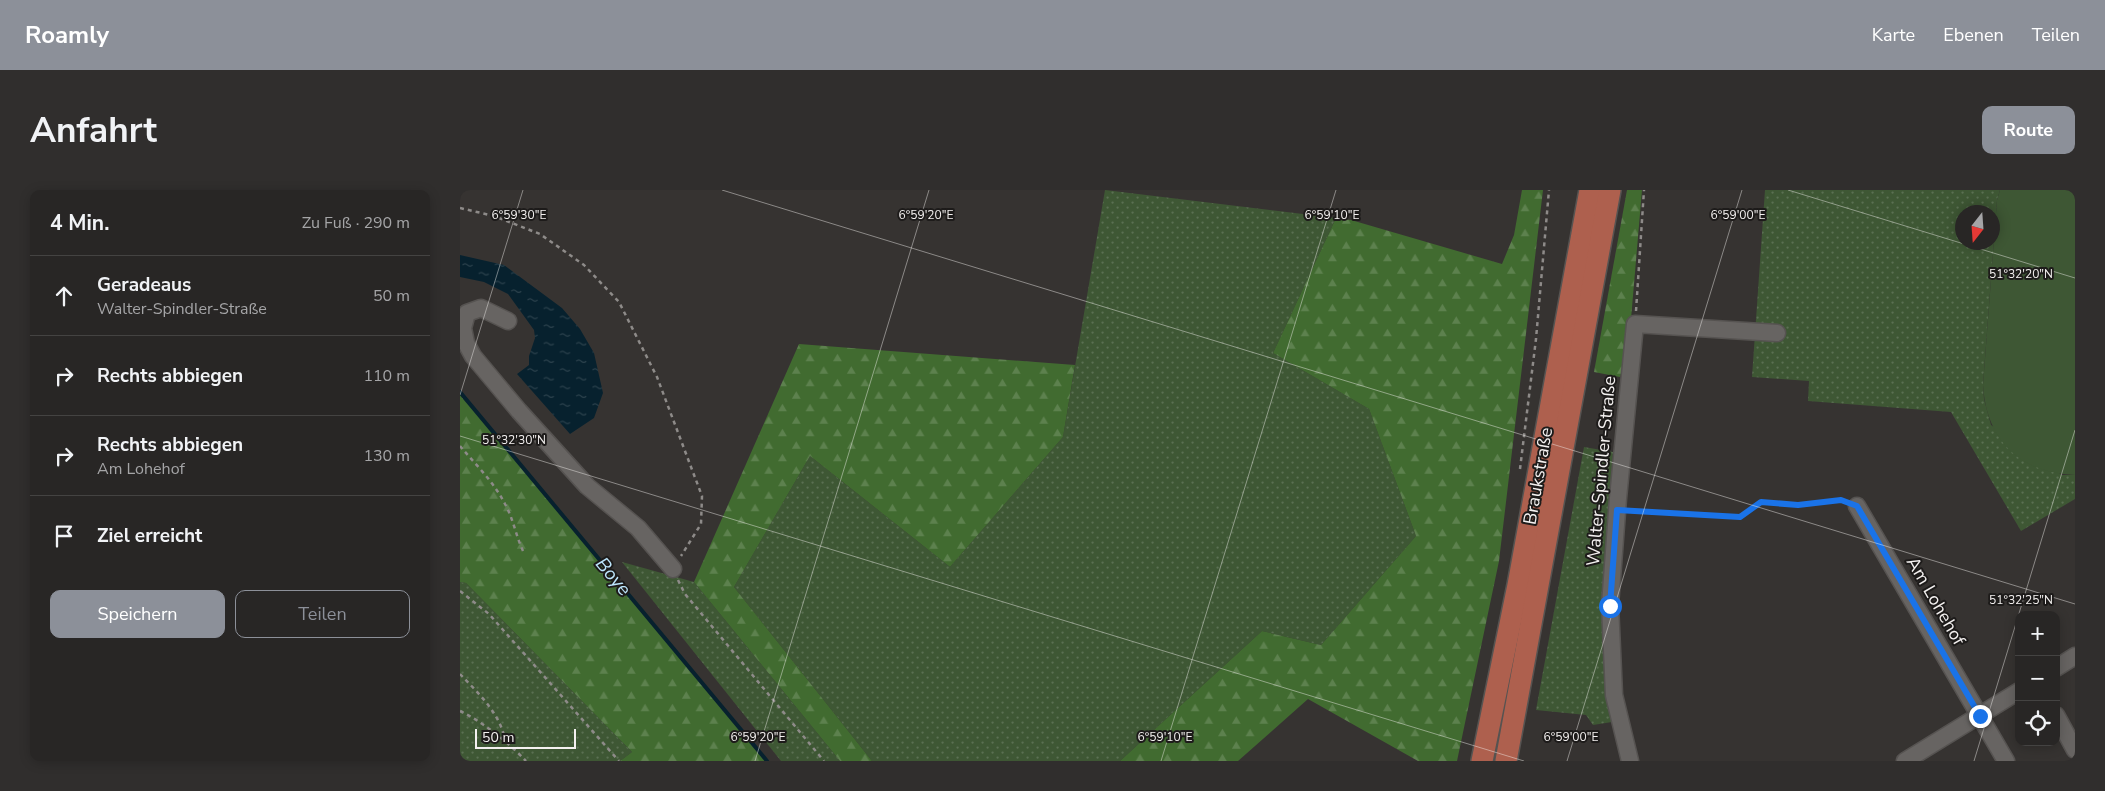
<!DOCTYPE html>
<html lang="de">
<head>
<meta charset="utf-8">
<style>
  :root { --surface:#282625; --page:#302e2d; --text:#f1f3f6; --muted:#a5a5a7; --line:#444342; --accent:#8c9099 }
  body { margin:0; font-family:"Nunito Sans",sans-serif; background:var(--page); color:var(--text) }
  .controls { position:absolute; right:15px; bottom:15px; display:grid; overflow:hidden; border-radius:10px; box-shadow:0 2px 12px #0003 }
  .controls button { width:45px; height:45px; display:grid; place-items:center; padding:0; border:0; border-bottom:1px solid var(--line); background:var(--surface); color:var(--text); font:25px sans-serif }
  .compass { position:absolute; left:1495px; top:15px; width:45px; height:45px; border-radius:50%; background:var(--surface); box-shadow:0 2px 12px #0003; rotate:197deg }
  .scale { position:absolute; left:15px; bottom:12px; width:101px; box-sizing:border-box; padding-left:5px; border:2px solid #f4f1f0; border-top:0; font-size:14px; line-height:18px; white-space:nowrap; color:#f4f1f0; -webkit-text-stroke:4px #1d1b1a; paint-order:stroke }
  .stop { position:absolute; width:15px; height:15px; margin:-11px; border:4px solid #1a73e8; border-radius:50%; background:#fff }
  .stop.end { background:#1a73e8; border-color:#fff; box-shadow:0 1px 5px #0008 }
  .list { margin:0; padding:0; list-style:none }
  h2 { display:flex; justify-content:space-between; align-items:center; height:65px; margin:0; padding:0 20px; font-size:21px }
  h2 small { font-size:16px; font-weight:400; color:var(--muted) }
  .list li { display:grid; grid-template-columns:32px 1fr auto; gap:15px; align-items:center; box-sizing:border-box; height:80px; padding:0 20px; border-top:1px solid var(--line) }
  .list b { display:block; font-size:19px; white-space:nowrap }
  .list p { margin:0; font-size:16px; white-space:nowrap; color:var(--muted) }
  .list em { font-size:16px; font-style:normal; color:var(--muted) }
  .actions { display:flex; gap:10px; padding:15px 20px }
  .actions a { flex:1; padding:11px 0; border:1px solid var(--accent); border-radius:10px; text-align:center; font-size:18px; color:var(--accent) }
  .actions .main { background:var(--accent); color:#fff }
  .icon { flex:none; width:28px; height:28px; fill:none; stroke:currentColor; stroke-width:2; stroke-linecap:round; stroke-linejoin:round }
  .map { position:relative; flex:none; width:1615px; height:571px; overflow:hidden; border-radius:10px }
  header { display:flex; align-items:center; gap:30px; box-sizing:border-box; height:70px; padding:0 25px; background:var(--accent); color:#fff }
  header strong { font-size:24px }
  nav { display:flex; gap:28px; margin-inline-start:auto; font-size:18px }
  .intro { display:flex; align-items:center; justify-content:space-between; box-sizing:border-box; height:120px; padding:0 30px }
  h1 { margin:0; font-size:35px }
  .button { padding:12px 22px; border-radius:10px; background:var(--accent); color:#fff; font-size:18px; font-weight:700 }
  main { display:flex; gap:30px; padding:0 30px }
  aside { flex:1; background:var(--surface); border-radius:10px; box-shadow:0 2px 12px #0003 }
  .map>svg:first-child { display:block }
  .grass { fill:url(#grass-dots); fill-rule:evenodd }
  .forest { fill:url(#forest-firs) }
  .park { fill:#3e5734 }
  .water { fill:url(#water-ripples) }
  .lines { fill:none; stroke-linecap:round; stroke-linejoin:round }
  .stream { stroke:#07212e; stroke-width:4 }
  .minor-casing { stroke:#565351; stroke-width:19 }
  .major-casing { stroke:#565351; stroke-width:24 }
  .path { stroke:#8e8b89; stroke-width:2.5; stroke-dasharray:4 4; stroke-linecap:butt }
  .minor { stroke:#676462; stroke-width:16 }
  .major { stroke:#ae604e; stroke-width:21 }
  .route { stroke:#1a73e8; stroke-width:6 }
  .ticks { fill:none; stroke:#f4f1f0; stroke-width:1; stroke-opacity:0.45 }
  .labels { text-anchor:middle; stroke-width:4; stroke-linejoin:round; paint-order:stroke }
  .street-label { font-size:18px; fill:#f4f1f0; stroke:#1d1b1a }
  .water-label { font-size:19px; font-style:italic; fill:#bde6fc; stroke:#1d1b1a }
  .ticks-label { font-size:12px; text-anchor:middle; fill:#f4f1f0; stroke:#1d1b1a; stroke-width:4; stroke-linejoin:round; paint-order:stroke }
</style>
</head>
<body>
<header>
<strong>Roamly</strong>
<nav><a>Karte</a><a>Ebenen</a><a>Teilen</a></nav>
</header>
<div class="intro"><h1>Anfahrt</h1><a class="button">Route</a></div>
<main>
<aside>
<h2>4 Min.<small>Zu Fuß · 290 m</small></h2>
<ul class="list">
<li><svg class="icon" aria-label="ahead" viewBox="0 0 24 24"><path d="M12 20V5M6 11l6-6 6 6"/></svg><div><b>Geradeaus</b><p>Walter-Spindler-Straße</p></div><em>50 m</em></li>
<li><svg class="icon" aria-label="right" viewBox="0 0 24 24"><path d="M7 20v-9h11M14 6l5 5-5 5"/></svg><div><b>Rechts abbiegen</b></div><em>110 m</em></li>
<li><svg class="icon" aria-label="right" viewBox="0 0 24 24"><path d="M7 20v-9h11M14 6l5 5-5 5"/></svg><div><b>Rechts abbiegen</b><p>Am Lohehof</p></div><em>130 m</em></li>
<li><svg class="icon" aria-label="arrive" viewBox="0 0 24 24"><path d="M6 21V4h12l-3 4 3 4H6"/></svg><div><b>Ziel erreicht</b></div></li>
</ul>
<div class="actions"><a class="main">Speichern</a><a>Teilen</a></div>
</aside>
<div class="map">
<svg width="1615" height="571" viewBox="0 0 1615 571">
  <defs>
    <pattern id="grass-dots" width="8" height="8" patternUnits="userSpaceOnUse" patternTransform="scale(1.25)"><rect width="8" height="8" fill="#3e5734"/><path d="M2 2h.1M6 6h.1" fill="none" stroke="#5a7052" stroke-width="1.8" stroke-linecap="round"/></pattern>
    <pattern id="forest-firs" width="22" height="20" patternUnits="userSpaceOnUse" patternTransform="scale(1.25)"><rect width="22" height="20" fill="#416b30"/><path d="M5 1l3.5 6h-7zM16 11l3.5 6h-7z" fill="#5d814e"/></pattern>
    <pattern id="water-ripples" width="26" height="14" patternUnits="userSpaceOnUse" patternTransform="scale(1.25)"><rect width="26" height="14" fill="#07212e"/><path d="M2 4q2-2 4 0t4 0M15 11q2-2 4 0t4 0" fill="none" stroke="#2c424d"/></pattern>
  </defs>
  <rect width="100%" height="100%" fill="#363331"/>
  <!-- grass -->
  <g class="grass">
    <path d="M645,0L876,28L813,163L909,219L956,346L861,455L802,441L660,571H412L274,397L350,266L490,377L603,247Z"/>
    <path d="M1305,0H1540L1537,10L1523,195L1524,209L1531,235L1602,285H1615V309L1561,341L1491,222L1348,211L1349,191L1292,187ZM1502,22H1532V52H1502Z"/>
    <path d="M1124,257L1153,262C1148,353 1134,442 1152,532L1133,535L1126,525L1076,520Z"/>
    <path d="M162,372L234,392L380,571H321Z"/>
    <path d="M0,392L6,393L172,562L160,571H0Z"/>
  </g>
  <!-- forest -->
  <g class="forest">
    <path d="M1062,0H1083L1039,371L997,571H958L848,509L778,571H660L802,441L861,455L956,346L909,219L813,163L876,28L891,30L1042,74L1054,45Z"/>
    <path d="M1167,0H1182L1170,141L1166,167L1160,187L1134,182Z"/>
    <path d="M339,154L615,175L603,247L490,377L350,266L274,397L412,571H380L234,392Z"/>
    <path d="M0,204L308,571H160L172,562L6,393L0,392Z"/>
  </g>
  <!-- park -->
  <path class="park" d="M1540,0H1615V285C1560,283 1526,250 1523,195L1537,10Z"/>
  <!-- water -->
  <path class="water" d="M0,65L44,75L102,118L120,139L134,163L143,203L134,228L110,244L57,184L69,175V166L75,148L74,140L48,104L24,92L0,87Z"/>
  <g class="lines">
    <!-- stream -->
    <path class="stream" d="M0,202L307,571"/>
    <!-- minor casing -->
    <g class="minor-casing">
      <g id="minor">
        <path d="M48,131L21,118L7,123L3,138L6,153L13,166L59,221L127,296L178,338L213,379"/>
        <path d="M1397,316L1546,571"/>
        <path d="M1596,478L1615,466"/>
        <path d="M1596,525L1615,560"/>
        <path d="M1170,571L1154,505L1150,415L1158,308L1175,134L1317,143"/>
        <path d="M1445,571L1559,501"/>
      </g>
    </g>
    <!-- major casing -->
    <g class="major-casing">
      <g id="major">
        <path d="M1022,571L1058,395L1130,0"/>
        <path d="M1046,571L1150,0"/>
      </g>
    </g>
    <!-- path -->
    <g class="path">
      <path d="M0,18L34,26L80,44L124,75L159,112L197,187L242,306L241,334L221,366"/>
      <path d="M1176,121L1184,0"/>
      <path d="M0,256C15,274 34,292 45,314C53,328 56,346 63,361"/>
      <path d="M1060,279L1076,149L1089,0"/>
      <path d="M1171,321L1280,327L1301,312L1338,315L1381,310L1385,311"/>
      <path d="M218,390L225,404L364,571"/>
      <path d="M0,401L29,424L159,571"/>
      <path d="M0,484C18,503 40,523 45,550"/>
      <path d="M0,521C23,532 49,553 66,571"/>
    </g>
    <!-- minor -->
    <use href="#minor" class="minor"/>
    <!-- major -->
    <use href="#major" class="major"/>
  </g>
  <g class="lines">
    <!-- route -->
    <path class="route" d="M1150,416L1157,320L1280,327L1301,312L1338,315L1381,310L1397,316L1520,526"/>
  </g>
  <!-- ticks -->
  <path class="ticks" d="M262,0L1615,414M1328,0L1615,88M0,205L63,0M0,246L1064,571M295,571L469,0M701,571L876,0M1107,571L1282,0M1514,571L1615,240"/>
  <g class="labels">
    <!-- street labels -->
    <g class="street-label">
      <text transform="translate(1141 281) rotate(-85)" y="6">Walter-Spindler-Straße</text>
      <text transform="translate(1078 286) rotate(-80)" y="6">Braukstraße</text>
      <text transform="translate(1476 411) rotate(60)" y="6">Am Lohehof</text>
    </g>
    <!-- water labels -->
    <g class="water-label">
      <text transform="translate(154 386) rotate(50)" y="7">Boye</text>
    </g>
  </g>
  <g class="ticks-label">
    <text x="59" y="29">6°59'30"E</text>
    <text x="466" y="29">6°59'20"E</text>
    <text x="872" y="29">6°59'10"E</text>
    <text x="1278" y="29">6°59'00"E</text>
    <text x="1561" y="88">51°32'20"N</text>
    <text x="54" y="254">51°32'30"N</text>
    <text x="1561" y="414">51°32'25"N</text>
    <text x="298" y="551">6°59'20"E</text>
    <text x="705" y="551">6°59'10"E</text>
    <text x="1111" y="551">6°59'00"E</text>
  </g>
</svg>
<div class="controls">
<button>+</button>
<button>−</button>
<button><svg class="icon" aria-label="locate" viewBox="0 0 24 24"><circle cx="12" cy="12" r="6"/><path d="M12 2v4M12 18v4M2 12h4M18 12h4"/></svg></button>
</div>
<svg class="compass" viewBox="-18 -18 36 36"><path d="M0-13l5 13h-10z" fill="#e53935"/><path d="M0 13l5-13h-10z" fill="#a5a5a7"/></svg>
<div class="scale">50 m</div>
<div class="stop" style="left:1150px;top:416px"></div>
<div class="stop end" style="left:1520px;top:526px"></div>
</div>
</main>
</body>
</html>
